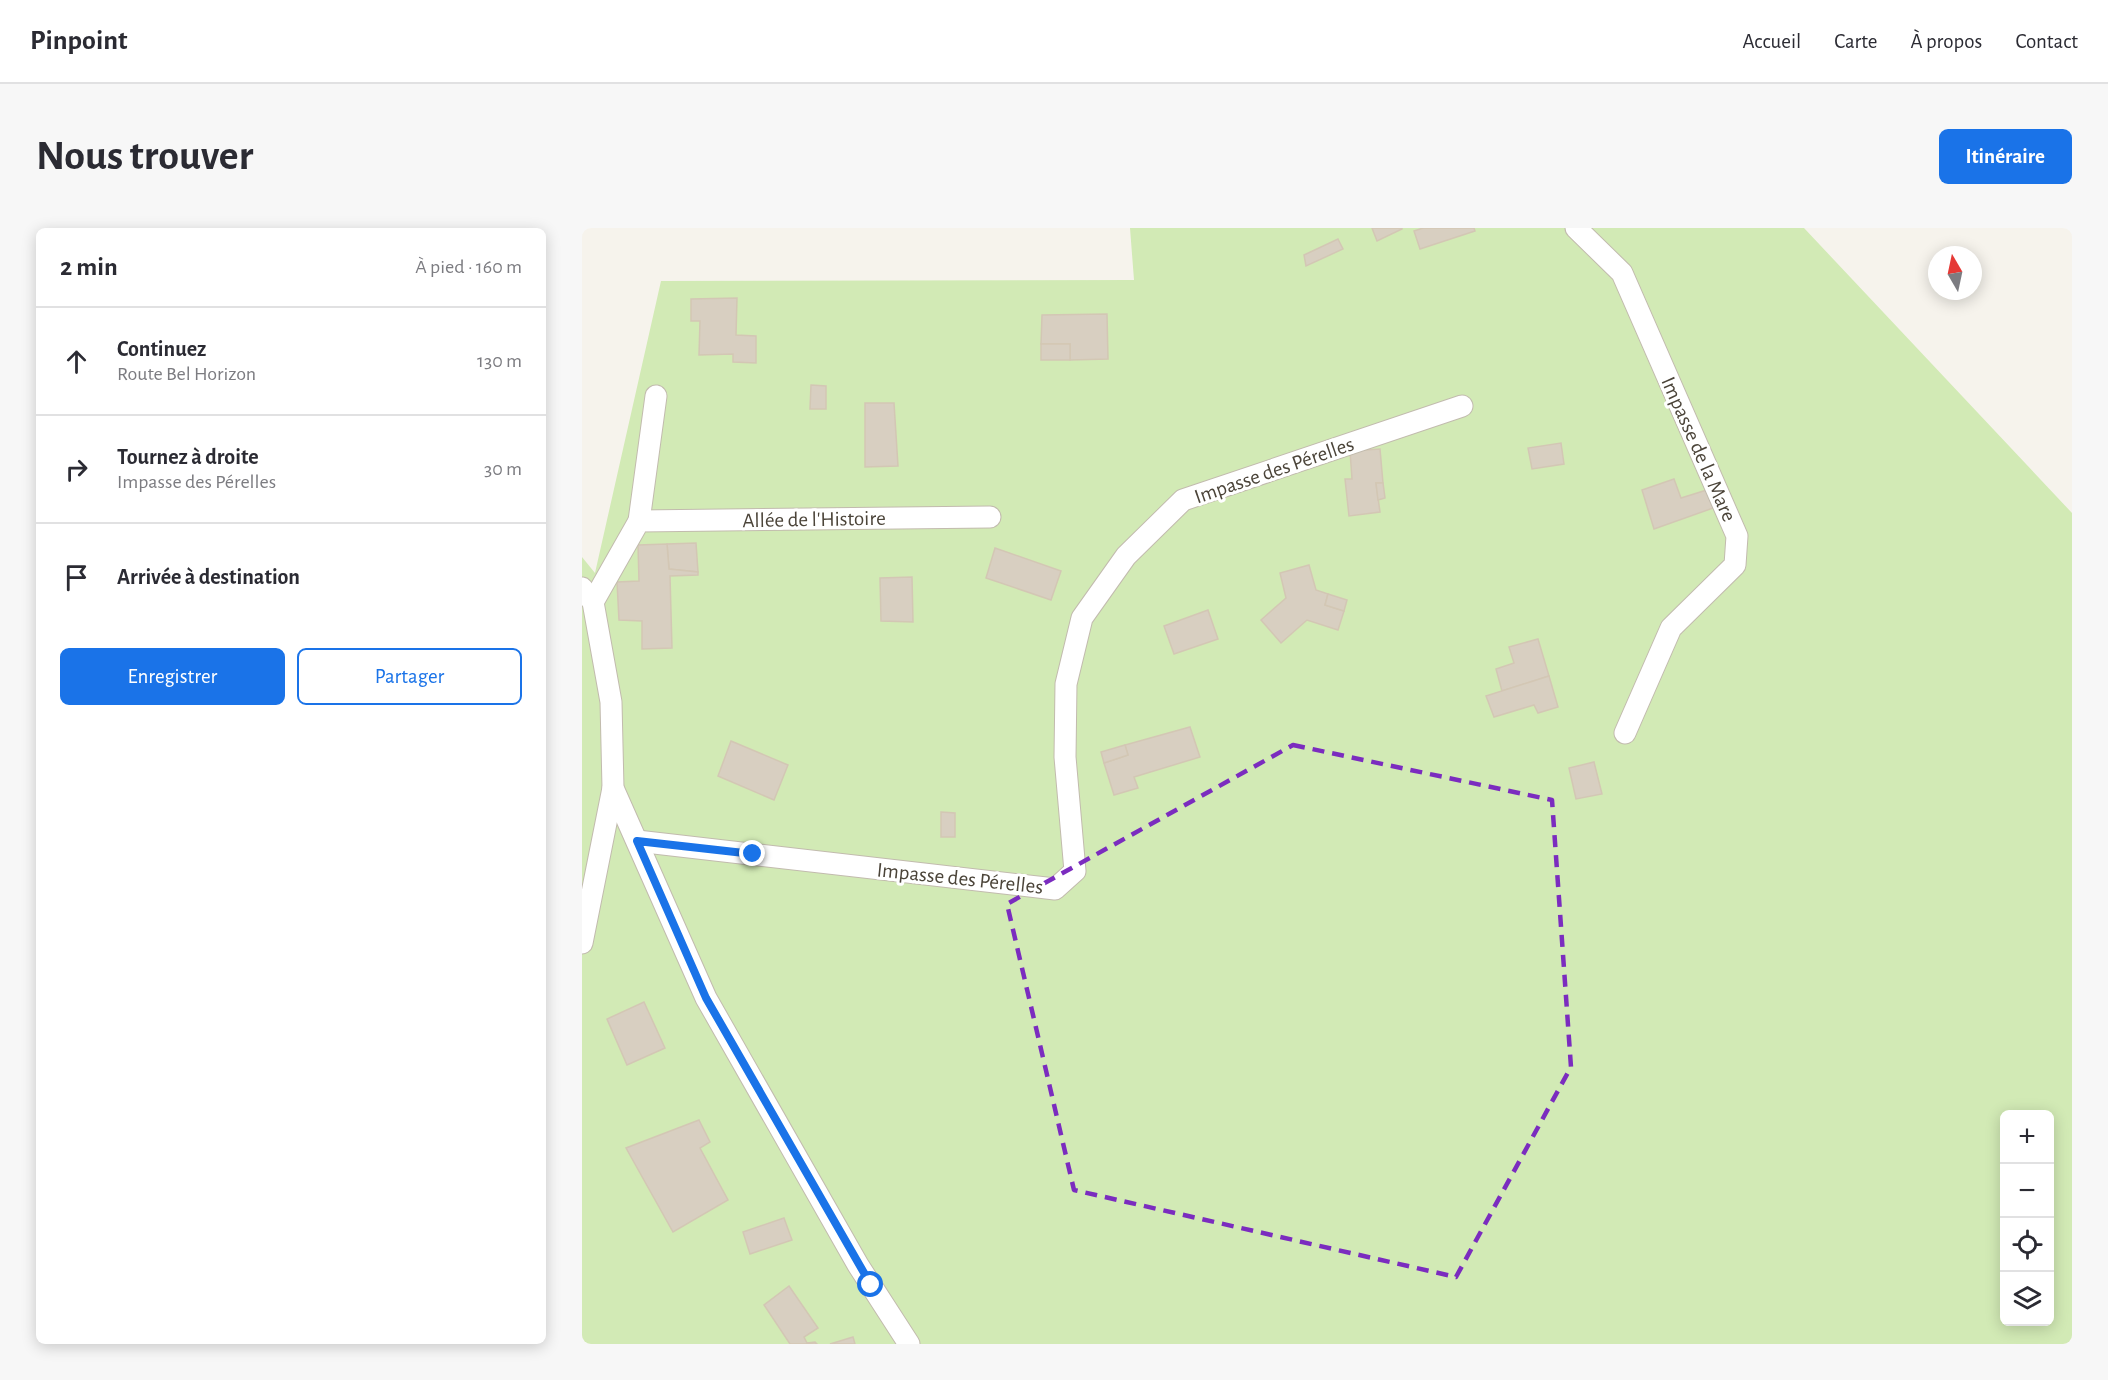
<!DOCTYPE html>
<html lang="fr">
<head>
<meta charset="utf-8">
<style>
  :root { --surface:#fff; --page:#f7f7f7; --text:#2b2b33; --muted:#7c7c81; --line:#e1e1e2; --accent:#1a73e8 }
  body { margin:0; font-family:"Alegreya Sans",sans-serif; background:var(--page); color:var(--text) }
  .controls { position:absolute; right:18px; bottom:18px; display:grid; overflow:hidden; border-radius:9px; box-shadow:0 3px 15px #0003 }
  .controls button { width:54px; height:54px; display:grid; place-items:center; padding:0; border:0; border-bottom:2px solid var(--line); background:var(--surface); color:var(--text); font:30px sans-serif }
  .compass { position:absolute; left:1346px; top:18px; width:54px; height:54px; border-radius:50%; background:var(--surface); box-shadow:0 3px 15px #0003; rotate:351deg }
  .stop { position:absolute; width:18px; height:18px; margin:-14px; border:4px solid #1a73e8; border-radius:50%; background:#fff }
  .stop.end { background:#1a73e8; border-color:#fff; box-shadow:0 2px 6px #0008 }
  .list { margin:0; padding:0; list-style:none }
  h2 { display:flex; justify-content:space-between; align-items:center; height:78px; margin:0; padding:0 24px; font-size:26px }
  h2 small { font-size:20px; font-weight:400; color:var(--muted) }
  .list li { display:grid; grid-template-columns:39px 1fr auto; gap:18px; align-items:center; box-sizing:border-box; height:108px; padding:0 24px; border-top:2px solid var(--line) }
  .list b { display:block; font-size:22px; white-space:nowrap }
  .list p { margin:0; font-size:20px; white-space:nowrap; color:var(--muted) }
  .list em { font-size:20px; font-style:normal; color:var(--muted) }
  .actions { display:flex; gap:12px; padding:18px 24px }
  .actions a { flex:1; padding:14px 0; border:2px solid var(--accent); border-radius:9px; text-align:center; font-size:21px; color:var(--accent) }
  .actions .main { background:var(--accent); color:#fff }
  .icon { flex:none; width:33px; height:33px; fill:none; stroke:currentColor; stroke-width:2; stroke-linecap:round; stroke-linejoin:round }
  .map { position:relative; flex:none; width:1490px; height:1116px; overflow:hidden; border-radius:9px }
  header { display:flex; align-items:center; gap:36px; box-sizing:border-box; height:84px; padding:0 30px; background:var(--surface); border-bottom:2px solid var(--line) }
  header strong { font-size:28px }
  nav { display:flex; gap:33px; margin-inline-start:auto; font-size:21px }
  .intro { display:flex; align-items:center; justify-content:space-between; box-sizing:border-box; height:144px; padding:0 36px }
  h1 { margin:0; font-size:42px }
  .button { padding:15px 27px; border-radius:9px; background:var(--accent); color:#fff; font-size:21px; font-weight:700 }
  main { display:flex; gap:36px; padding:0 36px }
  aside { flex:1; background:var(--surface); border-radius:9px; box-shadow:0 3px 15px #0003 }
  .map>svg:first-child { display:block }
  .green { fill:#d2eab5; fill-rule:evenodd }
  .building { fill:#d8cfc1; stroke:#d3c7b4; stroke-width:1.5 }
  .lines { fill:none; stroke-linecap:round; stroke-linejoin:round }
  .street-casing { stroke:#c2bbae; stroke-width:23 }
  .street { stroke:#fff; stroke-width:21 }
  .route { stroke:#1a73e8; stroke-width:8 }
  .marked { fill:none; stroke:#7b2cbf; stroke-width:4.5; stroke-dasharray:12 8; stroke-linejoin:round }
  .labels { text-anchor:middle; stroke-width:6; stroke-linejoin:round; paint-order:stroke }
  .street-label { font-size:21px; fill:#4b4439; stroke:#fff }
</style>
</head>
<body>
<header>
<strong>Pinpoint</strong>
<nav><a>Accueil</a><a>Carte</a><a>À propos</a><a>Contact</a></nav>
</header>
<div class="intro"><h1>Nous trouver</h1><a class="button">Itinéraire</a></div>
<main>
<aside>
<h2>2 min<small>À pied · 160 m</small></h2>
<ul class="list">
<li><svg class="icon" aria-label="ahead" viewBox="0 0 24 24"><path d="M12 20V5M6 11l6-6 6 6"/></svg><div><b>Continuez</b><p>Route Bel Horizon</p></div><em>130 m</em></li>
<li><svg class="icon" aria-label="right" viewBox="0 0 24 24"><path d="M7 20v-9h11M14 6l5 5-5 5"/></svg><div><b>Tournez à droite</b><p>Impasse des Pérelles</p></div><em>30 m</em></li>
<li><svg class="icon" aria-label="arrive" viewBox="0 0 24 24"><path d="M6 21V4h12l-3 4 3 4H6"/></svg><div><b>Arrivée à destination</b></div></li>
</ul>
<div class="actions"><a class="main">Enregistrer</a><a>Partager</a></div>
</aside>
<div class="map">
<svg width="1490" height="1116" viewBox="0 0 1490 1116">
  <rect width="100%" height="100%" fill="#f6f3ec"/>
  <!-- green -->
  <path class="green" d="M548,0H1222L1490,285V1116H0V329L13,345L79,53L552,52ZM1422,886H1468V1094H1422Z"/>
  <!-- building -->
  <g class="building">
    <path d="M790,0H820V1L795,13Z"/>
    <path d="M841,0H892L893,3L838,21L832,3Z"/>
    <path d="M756,11L761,21L724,38L722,27Z"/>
    <path d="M155,70L154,107L174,108V135L151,134V126L117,127L118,93H109V71Z"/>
    <path d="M525,86L526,131L488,132V116H459L460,87Z"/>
    <rect x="459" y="116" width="29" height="16"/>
    <path d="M229,157L244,158V181H228Z"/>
    <path d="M283,175H312L316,238L283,239Z"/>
    <path d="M979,215L982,236L950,241L946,220Z"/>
    <path d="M798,221L801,255H794L798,284L767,288L763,251H770L768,223Z"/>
    <path d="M1092,251L1099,270L1128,261L1134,279L1072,301L1060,262Z"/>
    <path d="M794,255H801L803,270L796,272Z"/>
    <path d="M114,315L116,344L87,341L85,316Z"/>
    <path d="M85,316L87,341L116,344V347L88,348L90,420L60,421V393L37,392L35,354L57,353L56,317Z"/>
    <path d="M413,320L479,343L469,372L404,350Z"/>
    <path d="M727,337L734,362L746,366L743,377L762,383L756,402L725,392L699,415L679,392L704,370L698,345Z"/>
    <path d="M330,349L331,394L299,393L298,350Z"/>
    <path d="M746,366L765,372L762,383L743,377Z"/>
    <path d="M626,382L636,411L592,426L582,398Z"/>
    <path d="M956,411L967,448L920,463L914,441L932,435L927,419Z"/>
    <path d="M967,448L976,479L956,485L952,477L912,489L904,468Z"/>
    <path d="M608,499L618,529L552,549L556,560L532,567L522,535L546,527L543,517Z"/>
    <path d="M149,513L206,537L192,572L136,548Z"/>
    <path d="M543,517L546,527L522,535L519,524Z"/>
    <path d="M1012,534L1020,566L994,571L987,540Z"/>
    <path d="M359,584L373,585V609H359Z"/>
    <path d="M62,774L83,820L45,837L25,791Z"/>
    <path d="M117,892L128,914L118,920L146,972L91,1004L44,920Z"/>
    <path d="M202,990L210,1012L168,1026L161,1004Z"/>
    <path d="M207,1058L236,1100L222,1109L225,1115L233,1114L235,1116H208L182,1077Z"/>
    <path d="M271,1109L273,1116H248Z"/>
  </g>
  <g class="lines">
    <!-- street casing -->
    <g class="street-casing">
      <g id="street">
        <path d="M994,0L1040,45L1155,308L1153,337L1089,400L1043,505"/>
        <path d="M57,293L74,168"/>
        <path d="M0,360L11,374L29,474L31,560L124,770L276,1037L327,1116"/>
        <path d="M11,374L57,293L408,289"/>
        <path d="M55,613L473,661L493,643L483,529L484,456L500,390L544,328L601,272L880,178"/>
        <path d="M0,715L31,560"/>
      </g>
    </g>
    <!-- street -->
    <use href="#street" class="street"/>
  </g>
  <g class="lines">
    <!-- route -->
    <path class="route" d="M171,626L55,613L124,770L289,1057"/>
  </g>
  <!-- marked area -->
  <path class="marked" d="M711,517L970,572L989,839L874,1049L492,962L425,676Z"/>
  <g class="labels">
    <!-- street labels -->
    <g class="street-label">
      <text transform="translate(1117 221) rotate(66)" y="7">Impasse de la Mare</text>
      <text transform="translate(692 242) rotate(-19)" y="7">Impasse des Pérelles</text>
      <text transform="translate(232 291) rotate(-1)" y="7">Allée de l'Histoire</text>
      <text transform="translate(378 650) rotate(6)" y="7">Impasse des Pérelles</text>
    </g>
  </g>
</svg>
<div class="controls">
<button>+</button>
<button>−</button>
<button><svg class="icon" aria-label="locate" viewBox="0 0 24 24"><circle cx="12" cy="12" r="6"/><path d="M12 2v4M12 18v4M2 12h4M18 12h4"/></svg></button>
<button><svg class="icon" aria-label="layers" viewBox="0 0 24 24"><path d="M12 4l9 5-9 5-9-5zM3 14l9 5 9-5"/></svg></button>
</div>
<svg class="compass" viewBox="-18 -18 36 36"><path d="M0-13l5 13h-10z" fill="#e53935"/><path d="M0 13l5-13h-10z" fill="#7c7c81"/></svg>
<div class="stop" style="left:289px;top:1057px"></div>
<div class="stop end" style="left:171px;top:626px"></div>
</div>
</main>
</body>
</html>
